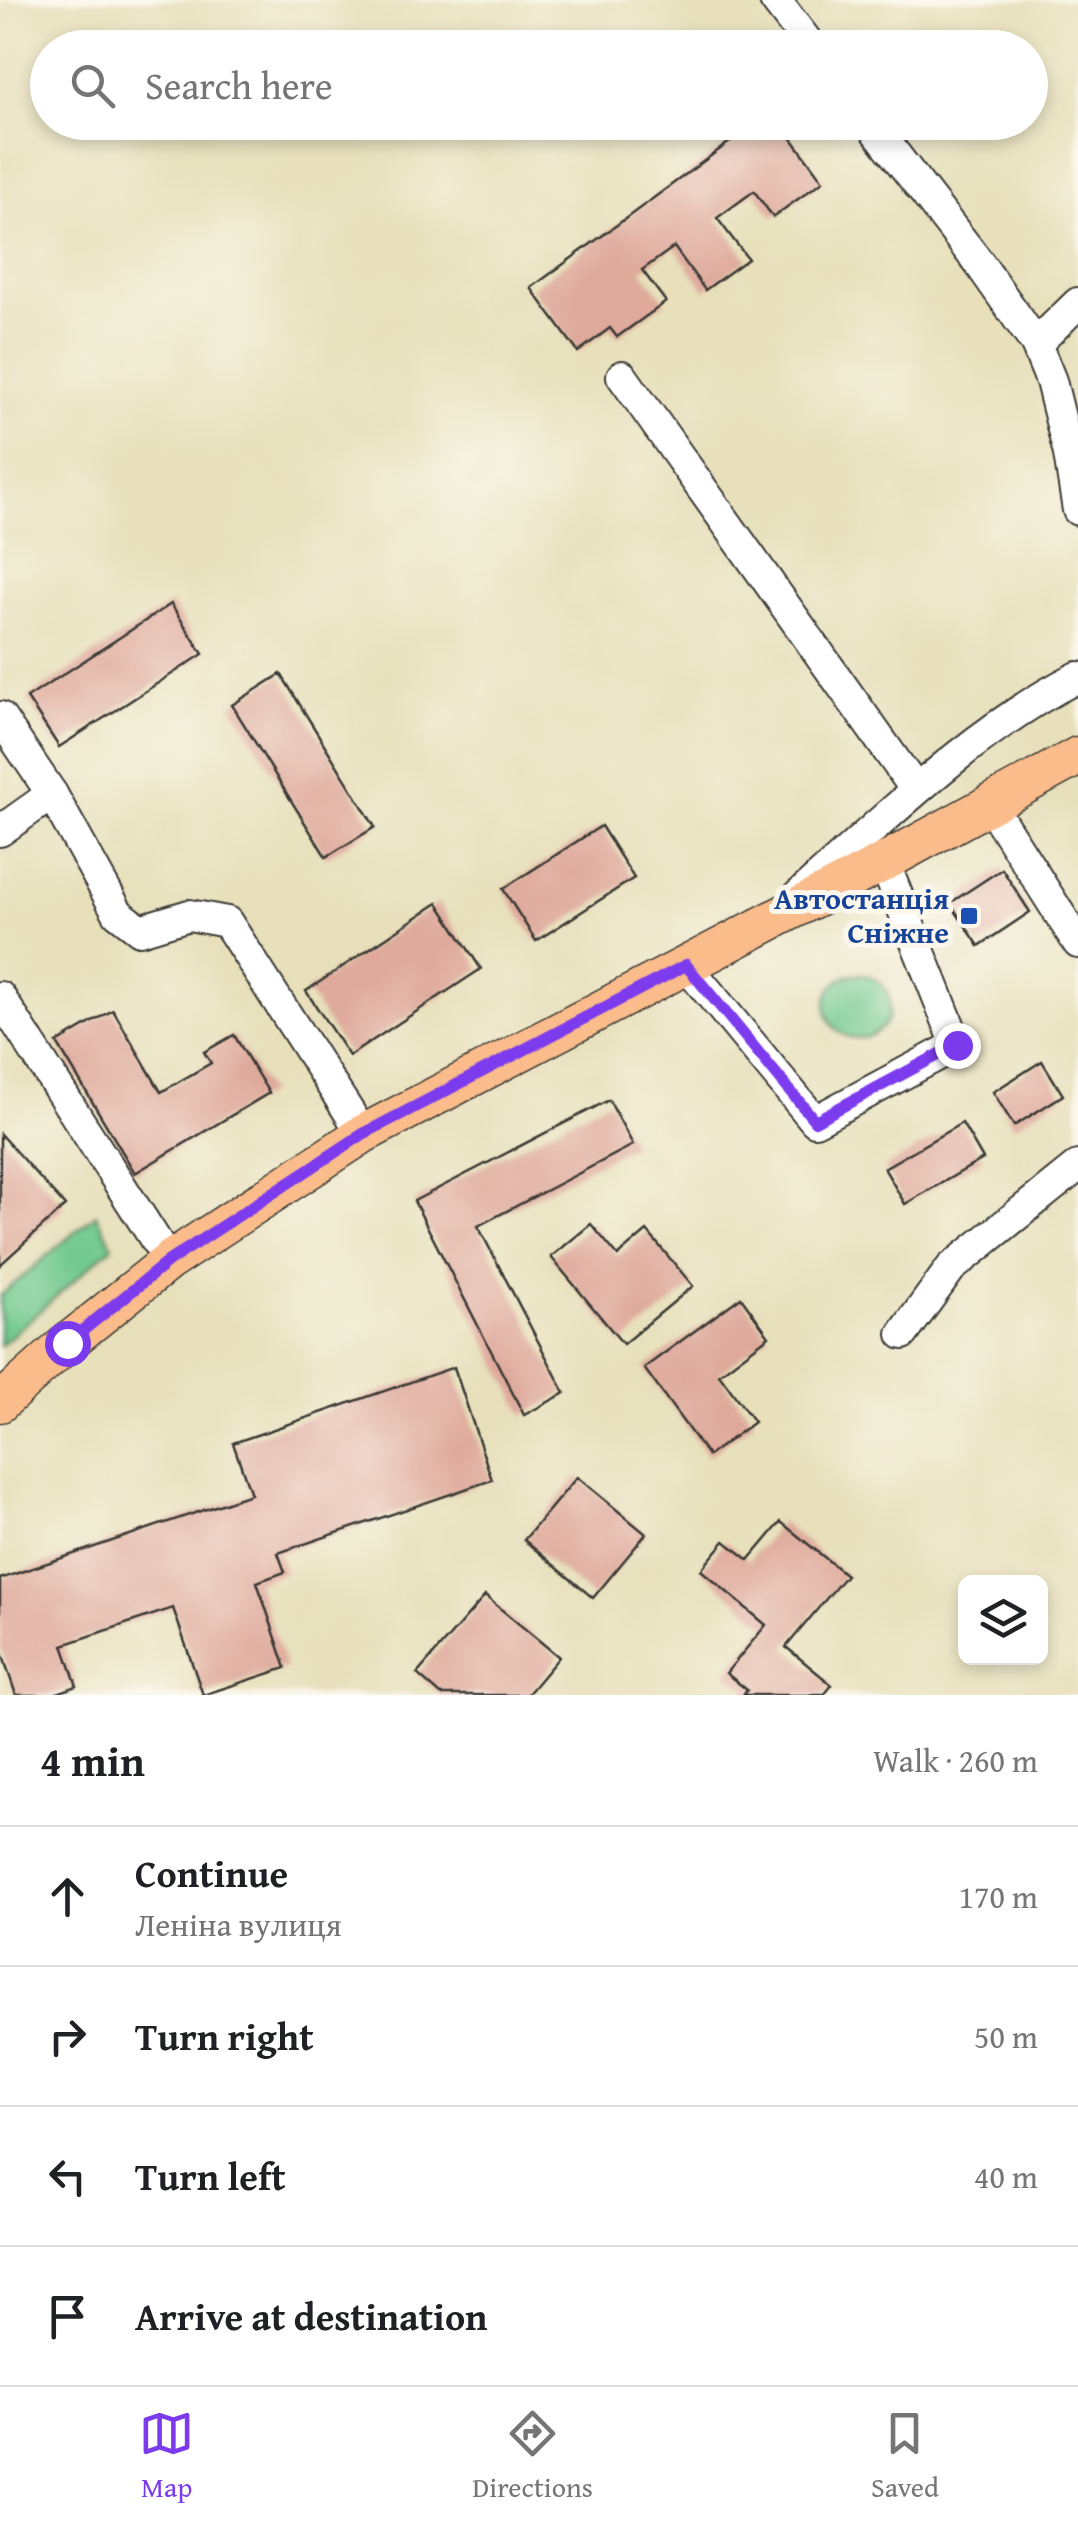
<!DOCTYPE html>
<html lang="en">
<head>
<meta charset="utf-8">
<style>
  :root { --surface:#fff; --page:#f2f2f2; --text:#202124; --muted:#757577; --line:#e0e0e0; --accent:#7c3aed }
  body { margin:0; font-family:"Gentium Book Plus",serif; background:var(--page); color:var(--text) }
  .controls { position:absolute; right:30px; bottom:30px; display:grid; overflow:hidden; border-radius:15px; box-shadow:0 5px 15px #0003 }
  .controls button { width:90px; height:90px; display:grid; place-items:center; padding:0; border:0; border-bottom:2px solid var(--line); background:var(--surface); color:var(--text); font:50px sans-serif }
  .stop { position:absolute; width:30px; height:30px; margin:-22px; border:8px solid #7c3aed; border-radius:50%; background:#fff }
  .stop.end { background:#7c3aed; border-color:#fff; box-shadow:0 2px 10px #0008 }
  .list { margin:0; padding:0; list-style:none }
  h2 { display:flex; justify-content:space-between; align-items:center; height:130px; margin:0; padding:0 40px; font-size:42px }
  h2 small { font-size:32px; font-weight:400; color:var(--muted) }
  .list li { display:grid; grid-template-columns:65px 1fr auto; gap:30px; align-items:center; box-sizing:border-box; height:140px; padding:0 40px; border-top:2px solid var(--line) }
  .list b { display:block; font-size:38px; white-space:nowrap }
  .list p { margin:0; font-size:32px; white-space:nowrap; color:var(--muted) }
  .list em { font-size:32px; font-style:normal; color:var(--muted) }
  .icon { flex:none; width:55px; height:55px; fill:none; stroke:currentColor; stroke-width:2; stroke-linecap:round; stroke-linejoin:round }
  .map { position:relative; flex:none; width:1078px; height:1695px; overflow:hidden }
  .search { position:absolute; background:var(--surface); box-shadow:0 5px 15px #0003; left:30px; right:30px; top:30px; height:110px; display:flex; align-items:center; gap:25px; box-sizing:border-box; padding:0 35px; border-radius:55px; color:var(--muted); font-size:38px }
  .sheet { height:690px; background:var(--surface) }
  nav { display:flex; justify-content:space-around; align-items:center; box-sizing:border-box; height:140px; border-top:2px solid var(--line); background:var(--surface); font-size:28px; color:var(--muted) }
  nav a { display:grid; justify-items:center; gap:5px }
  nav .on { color:var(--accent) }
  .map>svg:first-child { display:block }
  .green { fill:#73ca90; stroke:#487356; stroke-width:2.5 }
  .building { fill:#dfaa9c }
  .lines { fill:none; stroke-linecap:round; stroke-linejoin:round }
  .minor-casing { stroke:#3a3934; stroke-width:34 }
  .major-casing { stroke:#3a3934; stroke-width:41 }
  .minor { stroke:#fff; stroke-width:30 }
  .major { stroke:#fabc8b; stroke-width:38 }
  .route { stroke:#7c3aed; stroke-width:12 }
  .transit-dot { fill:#1a4fb4; stroke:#fbf7ec; stroke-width:4 }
  .labels { text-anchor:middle; stroke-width:10; stroke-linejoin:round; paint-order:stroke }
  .transit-label { font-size:30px; font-weight:bold; fill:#164399; stroke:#fbf7ec; text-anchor:end }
</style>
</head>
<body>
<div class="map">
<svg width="1078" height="1695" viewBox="0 0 1078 1695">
  <rect width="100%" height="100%" fill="#fbf7ec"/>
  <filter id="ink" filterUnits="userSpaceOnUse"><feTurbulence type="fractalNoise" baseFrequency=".01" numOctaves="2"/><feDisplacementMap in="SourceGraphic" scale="20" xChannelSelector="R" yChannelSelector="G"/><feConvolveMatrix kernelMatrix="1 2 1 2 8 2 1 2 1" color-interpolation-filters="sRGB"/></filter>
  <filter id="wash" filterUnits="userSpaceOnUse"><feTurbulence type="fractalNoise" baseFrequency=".0048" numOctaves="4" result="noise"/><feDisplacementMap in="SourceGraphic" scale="40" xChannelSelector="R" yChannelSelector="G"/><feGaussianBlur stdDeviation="2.25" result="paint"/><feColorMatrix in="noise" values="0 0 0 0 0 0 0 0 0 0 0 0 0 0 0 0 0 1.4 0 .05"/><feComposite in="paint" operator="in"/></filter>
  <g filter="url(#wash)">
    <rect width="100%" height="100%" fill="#e7e0bb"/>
    <!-- green -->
    <g class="green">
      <circle cx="858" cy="1006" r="32"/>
      <path d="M96,1214L113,1246L0,1346V1296Z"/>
    </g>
    <g id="blocks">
      <!-- building -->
      <g class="building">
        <path d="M757,122H780L823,181L773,217L754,191L717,218L748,259L705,290L674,247L642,270L666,302L617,337L610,328L578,352L531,288Z"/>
        <path d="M171,604L203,654L59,747L27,698Z"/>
        <path d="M281,674L375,827L326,857L232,705Z"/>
        <path d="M601,826L634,878L536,941L503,889Z"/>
        <path d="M1002,869L1030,912L979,946L950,903Z"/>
        <path d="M438,903L481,969L349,1056L306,991Z"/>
        <path d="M113,1010L161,1092L211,1063L204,1052L234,1035L269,1093L135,1173L57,1043Z"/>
        <path d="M1042,1061L1063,1095L1014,1126L993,1092Z"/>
        <path d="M609,1100L633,1145L478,1226L565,1393L524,1415L414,1201Z"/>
        <path d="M962,1123L983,1159L905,1204L884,1168Z"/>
        <path d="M0,1134L65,1206L0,1265Z"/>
        <path d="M591,1224L618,1256L647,1231L693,1286L623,1344L551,1257Z"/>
        <path d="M741,1297L769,1336L719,1374L754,1422L708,1456L644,1368Z"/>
        <path d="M454,1367L492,1480L278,1553L285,1572L257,1582L286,1668L203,1695L173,1608L63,1645L77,1686L52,1695H16L0,1647V1579L251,1494L233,1443Z"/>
        <path d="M577,1477L646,1534L593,1598L524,1540Z"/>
        <path d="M781,1522L846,1575L786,1647L832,1685L824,1695H743L747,1690L726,1673L766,1625L701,1570L725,1541L749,1560Z"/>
        <path d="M485,1596L559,1657L527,1695H441L417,1674Z"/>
      </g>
    </g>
  </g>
  <g filter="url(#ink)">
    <use href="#blocks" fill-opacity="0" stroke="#3a3934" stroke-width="2.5"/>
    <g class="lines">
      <!-- minor casing -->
      <g class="minor-casing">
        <g id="minor">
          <path d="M775,0L812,48"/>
          <path d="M870,122L979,263L1036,344L1051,381L1069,454L1078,510"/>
          <path d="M1036,344L1078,303"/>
          <path d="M622,376L916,790"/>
          <path d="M0,717L52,794L118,913L140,930L189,915L227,922L363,1134"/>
          <path d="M989,803L1078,943"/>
          <path d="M0,831L52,794"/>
          <path d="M798,896C884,820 974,729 1078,677"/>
          <path d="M686,965L815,1121L957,1045L884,862"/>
          <path d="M0,997L169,1261"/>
          <path d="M903,1334L951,1268L1078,1166"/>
        </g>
      </g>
      <!-- major casing -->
      <g class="major-casing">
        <path id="major" d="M0,1403L67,1343L169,1261L363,1134L884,862L1078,756"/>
      </g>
      <!-- minor -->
      <use href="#minor" class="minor"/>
      <!-- major -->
      <use href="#major" class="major"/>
    </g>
  </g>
  <g class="lines" filter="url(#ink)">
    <!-- route -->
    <path class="route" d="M67,1343L169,1261L363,1134L686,965L815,1121L957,1045"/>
  </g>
  <!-- markers -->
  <rect class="transit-dot" x="959" y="906" width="20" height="20" rx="5"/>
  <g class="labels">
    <!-- transit labels -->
    <g class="transit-label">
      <text x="949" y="909">Автостанція<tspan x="949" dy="34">Сніжне</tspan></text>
    </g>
  </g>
</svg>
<div class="controls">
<button><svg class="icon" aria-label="layers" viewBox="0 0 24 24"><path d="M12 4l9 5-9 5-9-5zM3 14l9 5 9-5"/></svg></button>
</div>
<div class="stop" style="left:67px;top:1343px"></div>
<div class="stop end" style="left:957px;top:1045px"></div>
<div class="search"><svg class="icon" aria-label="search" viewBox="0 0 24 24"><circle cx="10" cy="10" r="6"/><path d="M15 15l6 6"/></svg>Search here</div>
</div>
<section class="sheet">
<h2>4 min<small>Walk · 260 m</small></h2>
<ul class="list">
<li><svg class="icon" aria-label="ahead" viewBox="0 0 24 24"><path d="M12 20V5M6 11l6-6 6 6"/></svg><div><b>Continue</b><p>Леніна вулиця</p></div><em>170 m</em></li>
<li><svg class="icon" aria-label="right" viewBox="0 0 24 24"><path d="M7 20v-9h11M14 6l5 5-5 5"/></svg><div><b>Turn right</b></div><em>50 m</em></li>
<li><svg class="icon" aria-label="left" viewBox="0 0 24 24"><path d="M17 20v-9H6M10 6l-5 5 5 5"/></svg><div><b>Turn left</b></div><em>40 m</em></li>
<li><svg class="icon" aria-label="arrive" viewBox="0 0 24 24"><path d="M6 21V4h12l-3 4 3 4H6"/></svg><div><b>Arrive at destination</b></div></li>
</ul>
</section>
<nav>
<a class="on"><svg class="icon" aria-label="map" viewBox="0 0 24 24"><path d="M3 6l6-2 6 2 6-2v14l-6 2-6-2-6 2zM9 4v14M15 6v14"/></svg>Map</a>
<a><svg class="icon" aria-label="directions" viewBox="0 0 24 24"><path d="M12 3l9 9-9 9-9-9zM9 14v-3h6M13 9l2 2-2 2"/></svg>Directions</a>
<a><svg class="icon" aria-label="saved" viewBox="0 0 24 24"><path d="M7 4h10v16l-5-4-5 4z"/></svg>Saved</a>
</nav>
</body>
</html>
